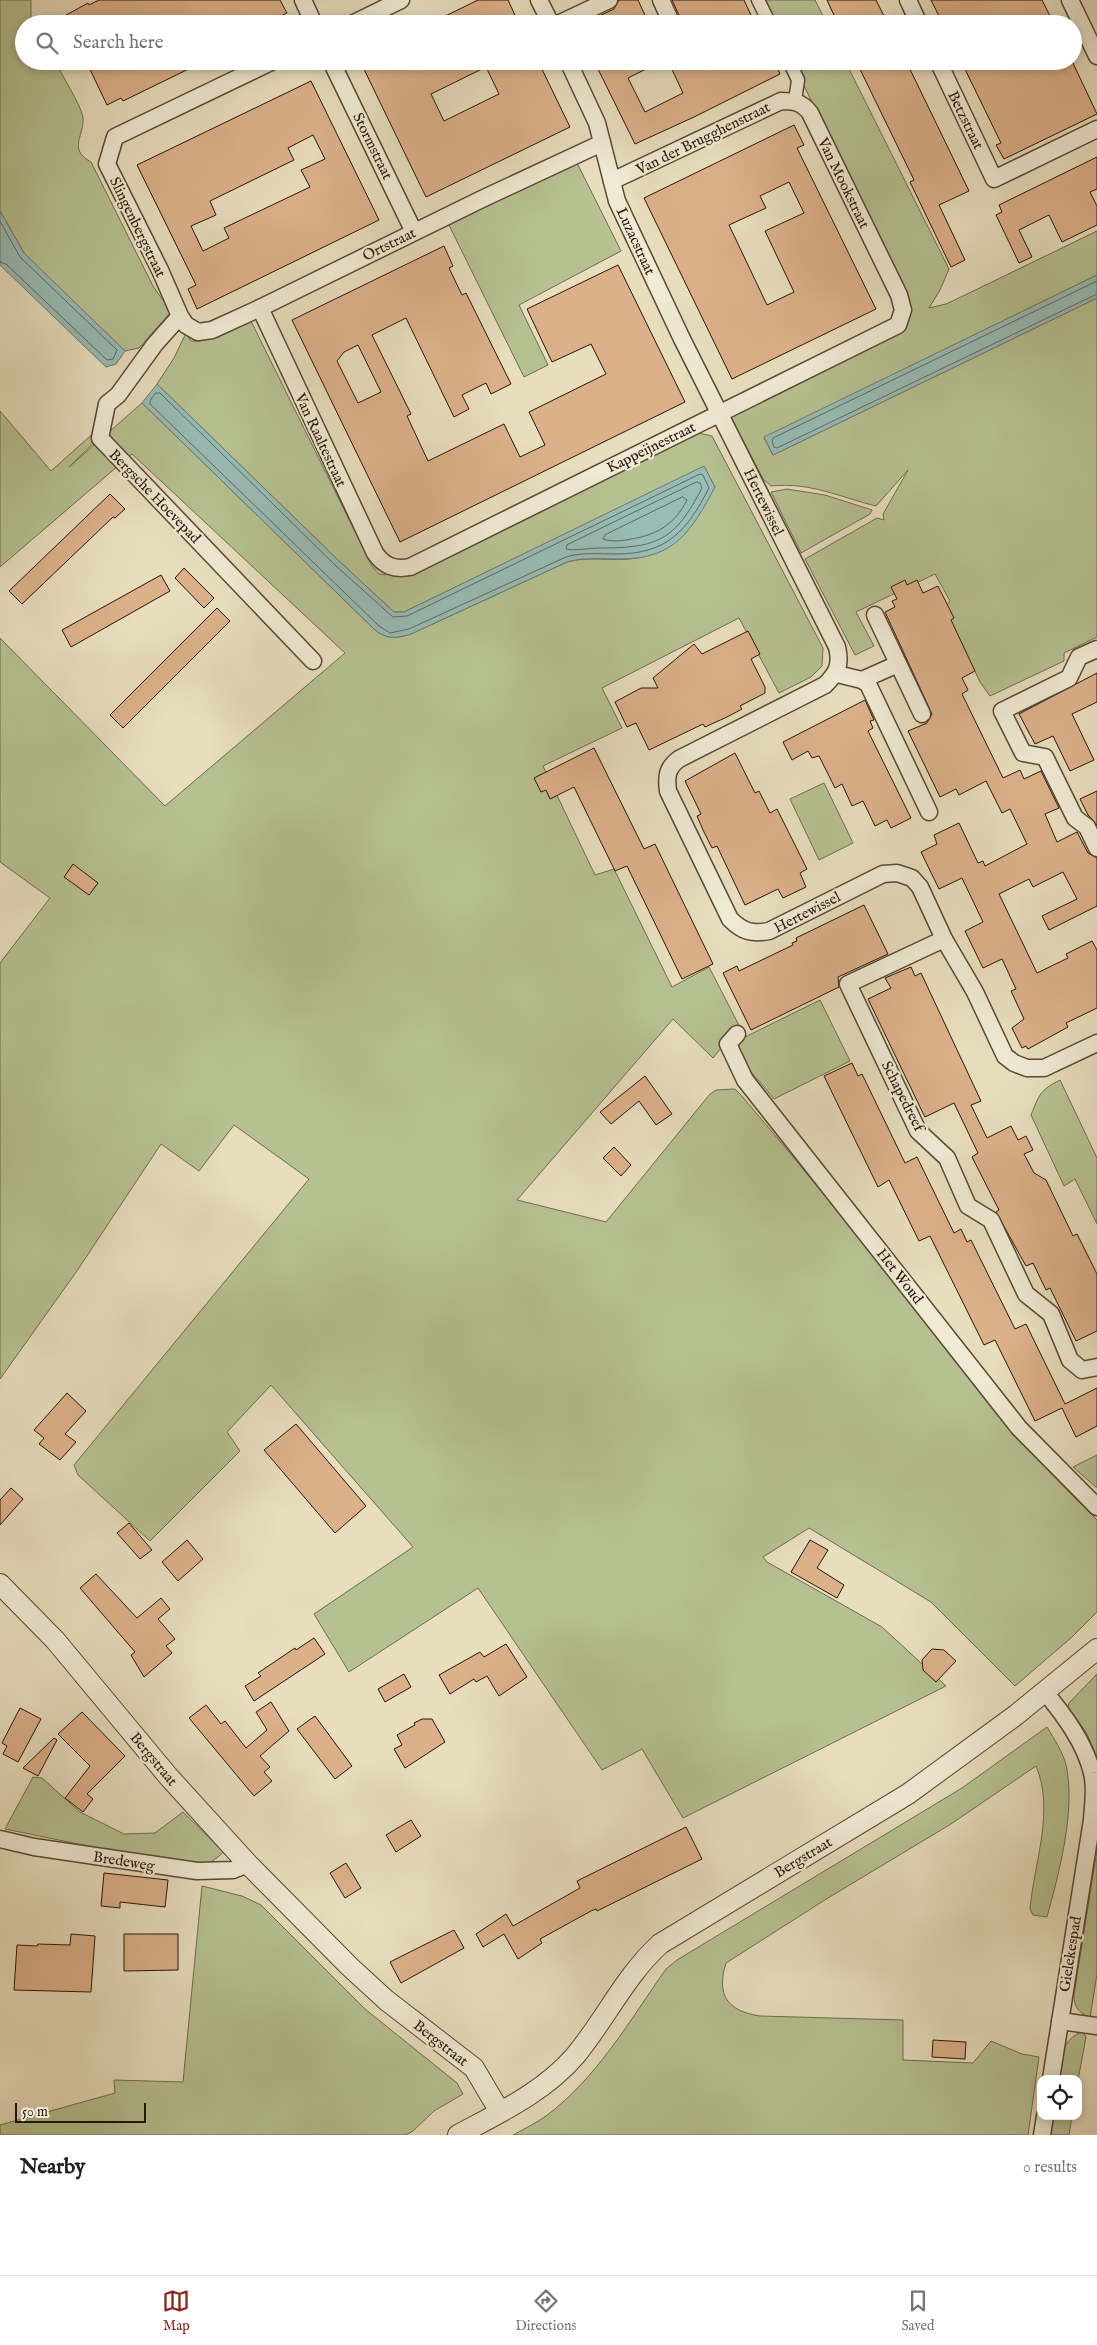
<!DOCTYPE html>
<html lang="en">
<head>
<meta charset="utf-8">
<style>
  :root { --surface:#fff; --page:#f6f6f6; --text:#202124; --muted:#757577; --line:#e0e0e0; --accent:#8f2418 }
  body { margin:0; font-family:"IM FELL English",serif; background:var(--page); color:var(--text) }
  .controls { position:absolute; right:15px; bottom:15px; display:grid; overflow:hidden; border-radius:10px; box-shadow:0 2px 8px #0003 }
  .controls button { width:45px; height:45px; display:grid; place-items:center; padding:0; border:0; border-bottom:1px solid var(--line); background:var(--surface); color:var(--text); font:25px sans-serif }
  .scale { position:absolute; left:15px; bottom:12px; width:131px; box-sizing:border-box; padding-left:5px; border:2px solid #291606; border-top:0; font-size:14px; line-height:18px; white-space:nowrap; color:#291606; -webkit-text-stroke:4px #f0ead5; paint-order:stroke }
  .list { margin:0; padding:0; list-style:none }
  h2 { display:flex; justify-content:space-between; align-items:center; height:65px; margin:0; padding:0 20px; font-size:21px }
  h2 small { font-size:16px; font-weight:400; color:var(--muted) }
  .icon { flex:none; width:28px; height:28px; fill:none; stroke:currentColor; stroke-width:2; stroke-linecap:round; stroke-linejoin:round }
  .map { position:relative; flex:none; width:1097px; height:2135px; overflow:hidden }
  .search { position:absolute; background:var(--surface); box-shadow:0 2px 8px #0003; left:15px; right:15px; top:15px; height:55px; display:flex; align-items:center; gap:12px; box-sizing:border-box; padding:0 18px; border-radius:28px; color:var(--muted); font-size:19px }
  .sheet { height:140px; background:var(--surface) }
  nav { display:flex; justify-content:space-around; align-items:center; box-sizing:border-box; height:70px; border-top:1px solid var(--line); background:var(--surface); font-size:14px; color:var(--muted) }
  nav a { display:grid; justify-items:center; gap:2px }
  nav .on { color:var(--accent) }
  .map>svg:first-child { display:block }
  .green { fill:#b6c191; stroke:#706c4c }
  .water { fill:#98bcb6; stroke:#6c7a70 }
  .lines { fill:none; stroke-linecap:round; stroke-linejoin:round }
  .shore { stroke:#60695e; stroke-width:1 }
  .building { fill:#dcb18a; stroke:#291606; fill-rule:evenodd }
  .pedestrian-casing { stroke:#594834; stroke-width:15 }
  .minor-casing { stroke:#594834; stroke-width:19 }
  .tertiary-casing { stroke:#594834; stroke-width:22 }
  .pedestrian { stroke:#f0ead5; stroke-width:12 }
  .minor { stroke:#f0ead5; stroke-width:16 }
  .tertiary { stroke:#f0ead5; stroke-width:20 }
  .labels { text-anchor:middle; stroke-width:4.5; stroke-linejoin:round; paint-order:stroke }
  .street-label { font-size:15px; fill:#291606; stroke:#f0ead5 }
</style>
</head>
<body>
<div class="map">
<svg width="1097" height="2135" viewBox="0 0 1097 2135">
  <rect width="100%" height="100%" fill="#e8debe"/>
  <filter id="stains"><feTurbulence type="fractalNoise" baseFrequency=".004" numOctaves="4"/><feColorMatrix values="0 0 0 0 .2 0 0 0 0 .09 0 0 0 0 .02 0 0 0 .5 -.17"/></filter>
  <radialGradient id="worn" r=".72"><stop offset=".6" stop-color="#630" stop-opacity="0"/><stop offset="1" stop-color="#630" stop-opacity=".3"/></radialGradient>
  <!-- green -->
  <g class="green">
    <path d="M0,0H31V24H24V61H55C61,74 81,105 83,117C85,135 67,149 91,162L153,286L171,312L139,348L125,351L30,260L24,253L0,211Z"/>
    <path d="M762,0H815L827,24H774Z"/>
    <path d="M792,61H845L949,269L940,290L929,308L946,304L963,296L1097,231V275L764,438L773,455L1097,298V637L1064,653V661L990,696L980,682L944,608L950,601L935,574L856,612L874,646L855,655L805,559L877,518L884,520L883,514L908,470L876,506C839,497 811,482 771,486L763,479L729,414L892,334L906,296Z"/>
    <path d="M572,159L578,165L621,251L519,305L548,365L524,377L447,221Z"/>
    <path d="M249,317L372,566L379,574L398,575L694,432L712,436L823,648L822,666L811,677L779,693L739,618L602,688L622,728L543,766L595,875L614,869L672,987L709,967L745,1037L820,1000L850,1061L774,1099L726,1042L713,1058L673,1019L517,1200L606,1222L710,1094L716,1090L735,1089L741,1095C806,1171 868,1249 931,1327C984,1394 1036,1461 1097,1520V1612L1072,1637L1015,1686L931,1602L809,1528L763,1557L767,1562L882,1627L946,1686L683,1818L642,1749L602,1770L478,1588L349,1672L314,1614L413,1547L271,1385L227,1432L240,1451L150,1541L78,1475L74,1465L309,1179L234,1125L199,1171L161,1144L79,1268L0,1379V963L50,898L0,862V638L165,806L345,653L132,454L0,567V411L51,471L98,429L106,431L69,467L142,403L375,630C388,640 397,638 411,634L567,562C593,554 622,565 647,555C656,552 704,498 715,487L704,467L404,612H394L339,561L157,384L174,358L186,333L191,341H200Z"/>
    <path d="M787,489L825,495L872,510L870,514L801,553L771,492Z"/>
    <path d="M824,783L853,843L819,860L790,799Z"/>
    <path d="M1060,1080L1097,1158V1224L1075,1179L1064,1186L1031,1115C1039,1095 1040,1090 1060,1080Z"/>
    <path d="M1097,1455V1488L1073,1467Z"/>
    <path d="M1097,1674V1757L1086,1732L1068,1707L1069,1703Z"/>
    <path d="M1047,1727C1054,1739 1063,1752 1066,1765C1076,1810 1059,1873 1047,1917L1033,1915L1030,1909C1034,1863 1055,1810 1036,1766L951,1824L828,1898L726,1963C716,1995 727,2011 760,2016L903,2020V2060L973,2063L991,2041L1022,2054L1039,2057L1028,2135H513C524,2129 536,2123 546,2116C597,2078 630,2020 666,1969L677,1960L962,1788Z"/>
    <path d="M33,1777L42,1778L80,1812L124,1834L155,1833L183,1812L224,1852L209,1864L132,1855L5,1829Z"/>
    <path d="M1097,1850V1974L1090,2018C1079,2012 1074,2008 1074,1995Z"/>
    <path d="M202,1886L242,1896L261,1905L365,2009L457,2083L463,2094L434,2111L413,2131L406,2135H0V2125L115,2093L114,2080L183,2082Z"/>
    <path d="M1083,2031L1086,2037L1078,2080L1058,2079C1062,2057 1060,2041 1083,2031Z"/>
    <path d="M1052,2116H1072L1069,2135H1049Z"/>
  </g>
  <!-- water -->
  <g class="water">
    <path d="M0,211L24,253L125,351L116,364L106,367L0,265Z"/>
    <path d="M1097,275V298L773,455L764,437Z"/>
    <path d="M157,384L339,561L394,612H404L704,466L715,487C692,530 675,559 621,559C603,559 584,557 567,562L411,634C397,638 388,640 375,630L142,403Z"/>
  </g>
  <g class="lines">
    <!-- shore -->
    <g class="shore">
      <path d="M0,221L20,257L117,350L113,359L107,360L6,264L0,262"/>
      <path d="M1097,281L773,438L772,442L774,447L777,448L1097,294"/>
      <path d="M156,393H160L335,565L393,617L407,616L700,474L703,475L709,488C687,531 667,554 616,554C599,554 582,552 566,557L409,629L390,633L379,626L150,404V401Z"/>
      <path d="M697,482L700,483L702,488C675,540 658,548 600,548C592,548 572,551 566,549L567,545Z"/>
      <path d="M683,497L687,500C675,524 657,535 631,539C623,541 611,542 603,539L605,535Z"/>
    </g>
  </g>
  <!-- building -->
  <g class="building">
    <path d="M99,0H280L287,13L275,19L277,24H50L88,3L89,5Z"/>
    <path d="M478,0H508L519,24H429Z"/>
    <path d="M619,0H638L649,24H582L614,9Z"/>
    <path d="M672,0H744L755,24H701L698,18L683,24Z"/>
    <path d="M827,0H876L888,24H838Z"/>
    <path d="M931,0H1042L1054,24H943Z"/>
    <path d="M86,61H205L123,101L121,98L107,105Z"/>
    <path d="M360,61H538L570,127L426,197ZM486,67L499,94L444,121L431,94Z"/>
    <path d="M594,61H662L628,78L645,112L683,93L668,61H774L780,74L694,117L635,144Z"/>
    <path d="M856,61H906L969,191L939,205L965,260L951,267L910,182L914,180Z"/>
    <path d="M961,61H1072L1097,114L1004,159L996,145L1001,143Z"/>
    <path d="M311,81L379,220L197,309L188,289L196,285L137,165ZM313,135L325,159L301,170L310,187L224,228L229,238L203,251L191,226L216,215L210,201L294,160L288,148Z"/>
    <path d="M794,125L804,145L797,148L876,309L732,379L644,198ZM789,182L804,213L765,231L794,292L767,305L729,225L766,208L760,196Z"/>
    <path d="M1097,157V189L1090,192L1097,206V225L1062,242L1049,215L1019,230L1032,257L1019,263L996,215L1002,212L999,205Z"/>
    <path d="M444,246L453,266L449,268L462,295L466,293L511,384L491,394L486,383L462,395L469,409L454,417L406,318L372,335L411,414L407,416L428,461L504,424L520,457L545,445L529,412L606,374L591,344L552,362L527,309L618,265L685,402L400,542L292,320ZM358,345L381,392L358,403L337,361L344,352Z"/>
    <path d="M110,494L125,509L115,518L113,517L22,604L9,591Z"/>
    <path d="M184,568L214,598L204,608L175,578Z"/>
    <path d="M161,575L170,591L71,647L62,630Z"/>
    <path d="M905,580L907,585L917,580L923,593L938,586L954,618L951,620L975,671L962,678L968,690L962,694L1003,778L1020,770L1024,779L1041,771L1059,808L1045,814L1057,842L1077,832L1088,853L1097,858V906L1049,930L1042,916L1077,899L1063,872L1033,887L1029,879L999,894L1037,973L1068,958L1066,954L1092,941L1097,950V1008L1066,1023L1068,1027L1028,1049L1026,1046L1022,1048L1012,1028L1024,1019L1011,991L1016,989L1002,959L983,968L965,931L983,922L962,878L939,889L921,852L937,844L934,835L959,823L978,863L983,861L985,866L1027,844L1010,809L1002,813L986,781L959,795L956,789L940,797L908,731L927,723L932,714L885,612L895,607L892,601L897,599L891,587Z"/>
    <path d="M217,608L230,621L123,728L110,715Z"/>
    <path d="M748,631L760,654L751,659L765,687V693L740,706L742,709L727,717L705,727L703,724L649,750L636,723L627,727L615,702L641,688H658L653,678L694,644L702,654Z"/>
    <path d="M1097,673V702L1072,714L1094,760L1070,771L1053,736L1035,744L1019,714Z"/>
    <path d="M865,700L874,720L870,721L873,728L868,731L911,818L891,828L887,820L875,826L863,801L852,806L842,784L835,788L819,756L812,758L808,751L792,760L783,742Z"/>
    <path d="M594,748L644,849L655,844L713,964L682,979L627,866L615,871L574,787L550,799L546,790L541,792L534,778Z"/>
    <path d="M735,753L755,793L759,791L770,813L777,809L807,869L800,873L806,887L783,898L778,889L745,905L717,846L712,848L703,830L697,816L701,814L685,781Z"/>
    <path d="M1097,791V825L1088,815L1080,799Z"/>
    <path d="M73,864L98,883L89,895L64,877Z"/>
    <path d="M864,905L888,954L838,977L839,987L751,1030L723,973L737,966L739,971L793,945L792,943L797,941L796,938Z"/>
    <path d="M911,967L915,976L921,973L981,1101L971,1105L987,1138L1011,1126L1018,1140L1026,1136L1033,1150L1024,1154L1034,1173L1046,1180L1073,1236L1077,1234L1097,1274V1331L1076,1341L1050,1288L1046,1290L1033,1263L1026,1266L996,1212L999,1210L972,1157L978,1153L954,1103L925,1117L921,1109L868,999L891,988L885,978Z"/>
    <path d="M852,1063L858,1076L862,1074L905,1163L917,1157L954,1233L961,1229L967,1242L971,1240L1015,1329L1026,1324L1065,1404L1097,1388V1426L1076,1437L1062,1408L1035,1421L995,1340L984,1345L930,1236L919,1241L889,1180L878,1187L824,1076Z"/>
    <path d="M645,1076L672,1114L656,1125L639,1101L611,1124L600,1112Z"/>
    <path d="M614,1147L631,1165L621,1176L603,1158Z"/>
    <path d="M67,1393L86,1411L65,1434L76,1442L60,1460L39,1444L44,1438L34,1430Z"/>
    <path d="M296,1424L366,1506L335,1533L264,1450Z"/>
    <path d="M11,1488L23,1499L0,1525V1500Z"/>
    <path d="M129,1523L152,1550L140,1559L117,1533Z"/>
    <path d="M187,1540L203,1559L178,1581L162,1562Z"/>
    <path d="M810,1540L828,1550L817,1568L844,1585L837,1598L791,1572Z"/>
    <path d="M96,1574L137,1618L161,1598L170,1609L158,1619L175,1639L166,1646L172,1653L144,1677L131,1655L135,1652L80,1588Z"/>
    <path d="M314,1638L325,1654L254,1701L245,1686L261,1676L258,1673L295,1648L296,1650Z"/>
    <path d="M506,1644L527,1677L499,1696L487,1676L476,1682L474,1679L450,1694L439,1675L480,1652L484,1657Z"/>
    <path d="M932,1649L944,1650L956,1661L936,1682L923,1670L922,1660Z"/>
    <path d="M404,1674L411,1687L385,1702L378,1689Z"/>
    <path d="M271,1702L289,1731L260,1756L270,1767L264,1772L272,1781L254,1796L189,1718L206,1705L221,1724L225,1721L246,1748L267,1730L256,1712Z"/>
    <path d="M20,1708L41,1719L18,1762L3,1754L7,1746L2,1743Z"/>
    <path d="M82,1712L125,1756L87,1794L93,1799L83,1812L65,1798L90,1766L58,1734Z"/>
    <path d="M315,1716L352,1766L335,1779L297,1729Z"/>
    <path d="M422,1719H432L445,1742L405,1768L394,1749L402,1745L397,1735L415,1725L414,1723Z"/>
    <path d="M54,1738L57,1740L38,1776L23,1768Z"/>
    <path d="M411,1820L421,1836L396,1852L386,1835Z"/>
    <path d="M686,1827L702,1859L597,1911L596,1909L591,1911L540,1939L542,1943L518,1959L504,1934L483,1947L476,1934L506,1914L513,1926L580,1888L577,1881Z"/>
    <path d="M346,1863L361,1888L345,1898L330,1873Z"/>
    <path d="M104,1873L168,1880L165,1907L120,1902V1908L101,1906Z"/>
    <path d="M454,1930L464,1948L401,1983L390,1962Z"/>
    <path d="M71,1934L95,1936L91,1992L14,1990L17,1945L37,1946L38,1944L70,1945Z"/>
    <path d="M124,1934H178V1970L124,1971Z"/>
    <path d="M933,2040L966,2042L965,2059L932,2057Z"/>
  </g>
  <g class="lines">
    <!-- pedestrian casing -->
    <g class="pedestrian-casing">
      <g id="pedestrian">
        <path d="M758,0L770,24"/>
        <path d="M789,61L798,80L795,101"/>
      </g>
    </g>
    <!-- minor casing -->
    <g class="minor-casing">
      <g id="minor">
        <path d="M303,0L314,24"/>
        <path d="M539,0L551,24"/>
        <path d="M661,0L672,24"/>
        <path d="M908,0L919,24"/>
        <path d="M1070,0L1097,56"/>
        <path d="M352,24L401,0"/>
        <path d="M558,24L609,0"/>
        <path d="M273,61L115,137L107,164L160,270L180,316L186,325L198,332L212,330L260,308L484,198L602,143"/>
        <path d="M331,61L414,232"/>
        <path d="M568,61L597,123L617,201L682,339L837,647C841,664 838,672 825,685L679,759C667,768 666,776 668,791L730,919C743,932 752,934 769,931L883,874L897,873L912,878L920,887L944,939L975,992L1005,1056L1014,1063L1027,1068H1044L1097,1043"/>
        <path d="M938,61L994,179L1097,129"/>
        <path d="M260,308L375,553C384,566 394,570 410,567L898,325L903,310L899,295L810,113C802,102 794,101 781,101L612,181"/>
        <path d="M180,316L155,344L118,395L107,404L100,438L313,661"/>
        <path d="M875,615L922,714"/>
        <path d="M1097,649L1079,657L1069,678L1002,711L1023,753L1045,757L1075,818L1087,827L1097,848"/>
        <path d="M837,674L862,680L868,684L929,812"/>
        <path d="M862,680L898,664"/>
        <path d="M944,939L848,984L918,1131L947,1158L968,1206L991,1220L1026,1294L1051,1314L1070,1360L1082,1370L1097,1367"/>
        <path d="M737,1034L728,1044L745,1080L1019,1428L1097,1507"/>
        <path d="M1045,1692C1064,1715 1085,1743 1092,1773C1096,1788 1093,1804 1092,1820L1051,2079"/>
        <path d="M0,1839L34,1847L197,1871L233,1870L248,1864"/>
        <path d="M1060,2021L1097,2026"/>
        <path d="M1042,2135L1045,2116"/>
      </g>
    </g>
    <!-- tertiary casing -->
    <g class="tertiary-casing">
      <g id="tertiary">
        <path d="M0,1584L55,1640L168,1776L248,1864L349,1966L386,2000L474,2068L500,2112"/>
        <path d="M458,2135C499,2113 544,2092 575,2056C605,2020 625,1976 660,1944L908,1794L1016,1715L1097,1649"/>
      </g>
    </g>
    <!-- pedestrian -->
    <use href="#pedestrian" class="pedestrian"/>
    <!-- minor -->
    <use href="#minor" class="minor"/>
    <!-- tertiary -->
    <use href="#tertiary" class="tertiary"/>
  </g>
  <g class="labels">
    <!-- street labels -->
    <g class="street-label">
      <text transform="translate(966 120) rotate(64)" y="5">Betzstraat</text>
      <text transform="translate(703 138) rotate(-26)" y="5">Van der Brugghenstraat</text>
      <text transform="translate(373 146) rotate(64)" y="5">Stormstraat</text>
      <text transform="translate(844 183) rotate(64)" y="5">Van Mookstraat</text>
      <text transform="translate(138 227) rotate(64)" y="5">Slingenbergstraat</text>
      <text transform="translate(636 241) rotate(65)" y="5">Luzacstraat</text>
      <text transform="translate(389 244) rotate(-26)" y="5">Ortstraat</text>
      <text transform="translate(321 440) rotate(65)" y="5">Van Raaltestraat</text>
      <text transform="translate(651 447) rotate(-26)" y="5">Kappeijnestraat</text>
      <text transform="translate(155 496) rotate(46)" y="5">Bergsche Hoevepad</text>
      <text transform="translate(764 502) rotate(64)" y="5">Hertewissel</text>
      <text transform="translate(807 912) rotate(-27)" y="5">Hertewissel</text>
      <text transform="translate(903 1096) rotate(63)" y="5">Schapedreef</text>
      <text transform="translate(900 1276) rotate(52)" y="5">Het Woud</text>
      <text transform="translate(154 1759) rotate(50)" y="5">Bergstraat</text>
      <text transform="translate(803 1857) rotate(-31)" y="5">Bergstraat</text>
      <text transform="translate(124 1861) rotate(9)" y="5">Bredeweg</text>
      <text transform="translate(1070 1954) rotate(-81)" y="5">Gielekespad</text>
      <text transform="translate(441 2043) rotate(38)" y="5">Bergstraat</text>
    </g>
  </g>
  <rect width="100%" height="100%" filter="url(#stains)"/>
  <rect width="100%" height="100%" fill="url(#worn)"/>
</svg>
<div class="controls">
<button><svg class="icon" aria-label="locate" viewBox="0 0 24 24"><circle cx="12" cy="12" r="6"/><path d="M12 2v4M12 18v4M2 12h4M18 12h4"/></svg></button>
</div>
<div class="scale">50 m</div>
<div class="search"><svg class="icon" aria-label="search" viewBox="0 0 24 24"><circle cx="10" cy="10" r="6"/><path d="M15 15l6 6"/></svg>Search here</div>
</div>
<section class="sheet">
<h2>Nearby<small>0 results</small></h2>
<ul class="list">
</ul>
</section>
<nav>
<a class="on"><svg class="icon" aria-label="map" viewBox="0 0 24 24"><path d="M3 6l6-2 6 2 6-2v14l-6 2-6-2-6 2zM9 4v14M15 6v14"/></svg>Map</a>
<a><svg class="icon" aria-label="directions" viewBox="0 0 24 24"><path d="M12 3l9 9-9 9-9-9zM9 14v-3h6M13 9l2 2-2 2"/></svg>Directions</a>
<a><svg class="icon" aria-label="saved" viewBox="0 0 24 24"><path d="M7 4h10v16l-5-4-5 4z"/></svg>Saved</a>
</nav>
</body>
</html>
